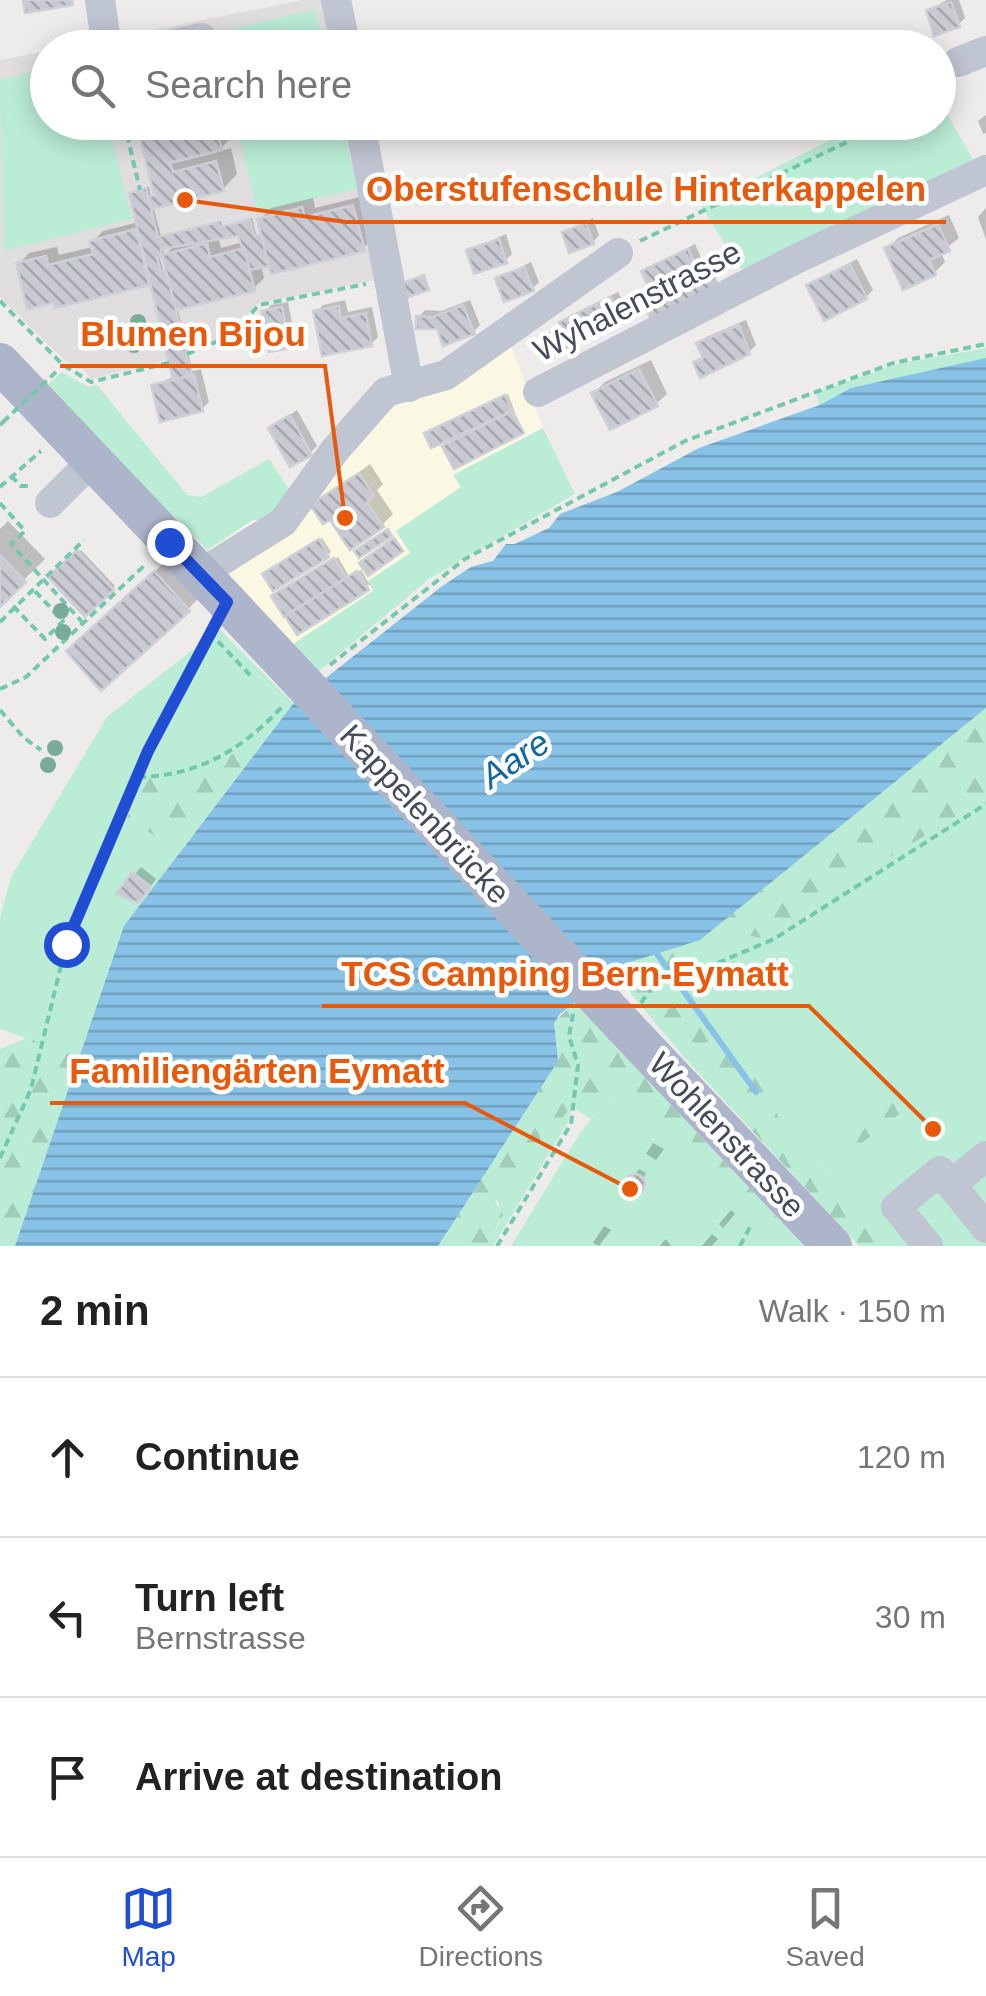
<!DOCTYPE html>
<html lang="en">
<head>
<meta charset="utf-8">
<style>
  :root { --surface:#fff; --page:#f6f6f6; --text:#222; --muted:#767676; --line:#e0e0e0; --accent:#1f4dd4 }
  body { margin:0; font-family:Arial,sans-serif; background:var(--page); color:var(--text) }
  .stop { position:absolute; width:30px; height:30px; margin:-22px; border:8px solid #1f4dd4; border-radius:50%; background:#fff }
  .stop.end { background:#1f4dd4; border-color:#fff; box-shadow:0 2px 10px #0008 }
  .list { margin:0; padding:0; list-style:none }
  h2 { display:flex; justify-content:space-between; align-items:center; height:130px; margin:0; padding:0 40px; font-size:42px }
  h2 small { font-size:32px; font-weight:400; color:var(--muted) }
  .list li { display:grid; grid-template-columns:65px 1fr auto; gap:30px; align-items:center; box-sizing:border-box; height:160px; padding:0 40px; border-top:2px solid var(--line) }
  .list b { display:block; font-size:38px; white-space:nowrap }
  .list p { margin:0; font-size:32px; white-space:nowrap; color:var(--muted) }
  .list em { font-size:32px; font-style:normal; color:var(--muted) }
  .icon { flex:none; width:55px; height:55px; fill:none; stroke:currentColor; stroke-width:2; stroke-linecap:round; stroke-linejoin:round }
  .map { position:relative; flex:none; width:986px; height:1246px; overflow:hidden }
  .search { position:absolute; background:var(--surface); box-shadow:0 5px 25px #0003; left:30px; right:30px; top:30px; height:110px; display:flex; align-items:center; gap:25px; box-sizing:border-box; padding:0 35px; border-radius:55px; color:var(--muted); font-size:38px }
  .sheet { height:610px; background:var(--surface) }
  nav { display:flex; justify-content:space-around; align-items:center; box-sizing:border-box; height:140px; border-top:2px solid var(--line); background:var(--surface); font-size:28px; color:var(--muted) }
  nav a { display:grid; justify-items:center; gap:5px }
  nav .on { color:var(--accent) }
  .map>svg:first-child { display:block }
  .commercial { fill:#faf8e3 }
  .education { fill:#dfdddd }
  .green { fill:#baecd6; fill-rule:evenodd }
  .forest { fill:url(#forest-firs) }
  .water { fill:url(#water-rules) }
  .shadow { fill:#0003; fill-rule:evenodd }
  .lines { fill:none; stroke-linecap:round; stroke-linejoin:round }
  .stream { stroke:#88c2e7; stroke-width:6 }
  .building { fill:url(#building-back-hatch); stroke:#cfd0d7; stroke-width:2.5 }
  .path { stroke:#74c8ae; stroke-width:4; stroke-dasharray:8 5; stroke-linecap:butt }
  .minor { stroke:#bfc5d1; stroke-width:30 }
  .major { stroke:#acb5ca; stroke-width:40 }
  .path-bridge { stroke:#74c8ae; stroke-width:4; stroke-dasharray:8 5; stroke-linecap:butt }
  .major-bridge { stroke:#acb5ca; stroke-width:40 }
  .tree { fill:#79ab9a }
  .route { stroke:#1f4dd4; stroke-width:12 }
  .labels { text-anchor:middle; stroke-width:9; stroke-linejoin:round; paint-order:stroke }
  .street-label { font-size:32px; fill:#454b58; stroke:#fff }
  .water-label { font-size:35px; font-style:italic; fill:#11679e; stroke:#fff }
  .leader { fill:none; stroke:#e8590c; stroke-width:4 }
  .callout-dot { fill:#e8590c; stroke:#fff; stroke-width:4 }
  .callout-label { font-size:35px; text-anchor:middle; font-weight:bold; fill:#e8590c; stroke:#fff; stroke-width:9; stroke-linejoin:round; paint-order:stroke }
</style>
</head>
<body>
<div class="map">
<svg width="986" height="1246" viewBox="0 0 986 1246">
  <defs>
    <pattern id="forest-firs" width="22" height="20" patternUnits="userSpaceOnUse" patternTransform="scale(2.5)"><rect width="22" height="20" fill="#baecd6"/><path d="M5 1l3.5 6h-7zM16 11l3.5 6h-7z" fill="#a1ccba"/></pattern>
    <pattern id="water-rules" width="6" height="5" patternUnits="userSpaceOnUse" patternTransform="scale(2.5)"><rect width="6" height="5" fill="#88c2e7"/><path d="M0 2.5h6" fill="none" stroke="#71a0be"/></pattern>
    <pattern id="building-back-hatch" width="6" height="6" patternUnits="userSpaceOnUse" patternTransform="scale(2.5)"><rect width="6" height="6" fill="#c9c9d1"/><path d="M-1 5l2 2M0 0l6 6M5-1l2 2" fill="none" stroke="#a5a5ac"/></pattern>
  </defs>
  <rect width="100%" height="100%" fill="#eeeceb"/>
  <!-- commercial -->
  <path class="commercial" d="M508,339L543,428L454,475L462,487L397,531L411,553L369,581L374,591L293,644L208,550L253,520L278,521L386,397Z"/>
  <!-- education -->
  <g class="education">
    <path d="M302,0H332L341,48H64Z"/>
    <path d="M47,51L48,122L356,123L386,278L258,303L228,334L171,359L90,379L82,367L66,362L0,297V60Z"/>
  </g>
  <!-- green -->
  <g class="green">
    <path d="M315,9L324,47H218L215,33Z"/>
    <path d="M47,68L48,122L108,123L132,219L4,251L0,80Z"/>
    <path d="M939,100L977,166L747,279L701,206L863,123L938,122Z"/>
    <path d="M236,123H342L357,189L257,212Z"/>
    <path d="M986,348V708L723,922L806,920L817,902L986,798V1246H894L828,1169L815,1166L785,1129L743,1048L705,1004L690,970L624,964L560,1014L554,1023L558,1061L438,1246H15L80,1058L0,1029V917L11,877L107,717L219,629L294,704L441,587L471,567L493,561L506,544H515L549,528L560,514L617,492L699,448L819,405L816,392L898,364ZM260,746L183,849L148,769H183Z"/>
    <path d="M62,372L88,387L97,385L187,495L201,497L269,459L295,498L278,522L253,520L208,550L173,515L169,517L45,387Z"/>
    <path d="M543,428L575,494L429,579L319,671L293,644L373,591L368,581L410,553L396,531L461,487L453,475Z"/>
    <path d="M610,1096L779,1246H511L580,1133Z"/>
    <path d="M572,1107L568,1122L493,1246H487L502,1218L497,1197C523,1182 536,1160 542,1129L554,1126Z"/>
  </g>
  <!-- forest -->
  <g class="forest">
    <path d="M986,708V798L817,902C790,946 763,947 722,922Z"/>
    <path d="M262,745L182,849L126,821L147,769H183Z"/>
    <path d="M683,948L705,1004L743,1048L785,1129L815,1166L828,1169L894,1246H859L684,1057L613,972L624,964Z"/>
    <path d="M575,1002L590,1019L804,1246H779L610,1096L591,1119L572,1107L554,1126L542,1130C535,1165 522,1184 495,1201L503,1215L487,1246H438L558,1061L554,1022Z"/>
    <path d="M27,1038L80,1058L15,1246H0V1049Z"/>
    <path d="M906,1089L915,1102L846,1155C851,1124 882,1106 906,1089Z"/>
  </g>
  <!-- water -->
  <path class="water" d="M986,358V708L700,940L624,964L560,1014L554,1023L558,1061L438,1246H15L124,926L293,704L441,587L471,567L493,561L506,544H515L549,528L560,514L617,492L699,448L820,405L851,388Z"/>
  <!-- shadow -->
  <g class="shadow">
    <path d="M947,0H959L965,18L958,25L929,10Z"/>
    <path d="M986,115V133L983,134L978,121Z"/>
    <path d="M138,122H233L235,134L217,152L231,148L237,174L223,189L153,206L161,236L221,221L222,226L252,218L256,235L263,233L260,219L271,208L313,198L315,208L364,196L374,238L363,248L270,261L261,265L264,278L253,289L177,307L193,371L201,369L209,402L202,409L153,386L175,376L152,278L147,283L19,264L29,253L57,247L59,255L93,247L92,242L103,231L139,222L132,193L149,187L151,197L156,192ZM240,233L243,242L221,248L218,237ZM176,244L164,256L168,270L163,271L159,255H164L163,246Z"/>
    <path d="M986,208V240L978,217Z"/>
    <path d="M949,215L959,238L941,252L945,262L934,273L887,249L898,238Z"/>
    <path d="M593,218L599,235L593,242L565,233Z"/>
    <path d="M506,234L512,254L505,261L469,251Z"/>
    <path d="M695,244L705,266L698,273L644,272Z"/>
    <path d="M857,259L873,290L866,297L809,286Z"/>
    <path d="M531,262L539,282L532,289L498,279Z"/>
    <path d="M618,292L629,313L622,320L543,338L569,316Z"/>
    <path d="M345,300L348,312L372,307L378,337L371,344L316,312L323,305Z"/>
    <path d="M470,300L480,325L473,332L439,327L419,317L425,310L441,311Z"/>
    <path d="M288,302L295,339L288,346L264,312L271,305Z"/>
    <path d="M746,320L756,345L749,352L696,363L704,355L699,344L706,337Z"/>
    <path d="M651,360L667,394L656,404L594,393L605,382Z"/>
    <path d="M508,394L522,431L448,443L460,432L429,431Z"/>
    <path d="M297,410L317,446L310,453L271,428Z"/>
    <path d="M370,464L383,484L377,490L393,514L382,525L331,516L314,506Z"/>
    <path d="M8,521L45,559L0,603V529Z"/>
    <path d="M322,538L331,552L274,588L268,571Z"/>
    <path d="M184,545L216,581L188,609L97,623Z"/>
    <path d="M81,550L115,586L85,613L51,577Z"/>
    <path d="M338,557L350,578L361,570L370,585L277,594Z"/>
    <path d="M141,867L156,879L145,894L126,899L119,893Z"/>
    <path d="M653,1143L664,1149L656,1160L646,1154Z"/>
    <path d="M639,1169L646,1173L637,1193L626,1187Z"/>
    <path d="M731,1210L735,1214L723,1228L719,1224Z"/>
    <path d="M604,1226L611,1230L599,1246L593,1243Z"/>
    <path d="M712,1234L718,1239L712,1246H702Z"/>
    <path d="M666,1239L671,1246H660L664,1241Z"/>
  </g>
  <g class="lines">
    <!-- stream -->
    <path class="stream" d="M655,951L756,1092"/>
  </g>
  <!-- building -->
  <g class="building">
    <path d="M23,0H72L73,5L25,13Z"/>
    <path d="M951,2L960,27L934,36L926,10Z"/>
    <path d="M136,122H215L222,150L170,163L173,172L216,161L224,191L152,209L148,197L154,195Z"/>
    <path d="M146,188L158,237L218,222L219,227L250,220L254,236L261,234L269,266L250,270L238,236L161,249L162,257L157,258L161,272L166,271L192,375L173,380L129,193Z"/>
    <path d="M353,205L365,251L271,274L257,219L302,207L305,217Z"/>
    <path d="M586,223L594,244L569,253L562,232Z"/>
    <path d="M938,224L950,251L929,260L936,275L903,290L884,248Z"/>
    <path d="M136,229L149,285L55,308L54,303L27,309L16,263L46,256L48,265L93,254L89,241Z"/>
    <path d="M499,239L507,263L474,274L466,250Z"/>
    <path d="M207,243L210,257L244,248L255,291L176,310L162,255Z"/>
    <path d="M688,249L700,275L653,297L641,271Z"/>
    <path d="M850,264L867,299L824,321L806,285Z"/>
    <path d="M524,267L534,291L504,302L495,278Z"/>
    <path d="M424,275L429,290L408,297L403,283Z"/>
    <path d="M713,275L719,286L651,319L646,309Z"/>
    <path d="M611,297L623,322L550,358L540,337L561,327L559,322Z"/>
    <path d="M463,305L475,334L443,346L437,329H416V316L433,317Z"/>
    <path d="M339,306L341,318L366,313L372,346L322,356L313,311Z"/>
    <path d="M282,307L290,348L269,352L261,311Z"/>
    <path d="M739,325L750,354L700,378L693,362L703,358L696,343Z"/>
    <path d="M639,369L658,406L610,430L591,393Z"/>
    <path d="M194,375L203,411L160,422L151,385Z"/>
    <path d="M505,395L512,411L431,448L424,433Z"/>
    <path d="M512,411L524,433L454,469L442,446Z"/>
    <path d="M290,415L312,455L290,467L268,428Z"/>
    <path d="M359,473L374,496L367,502L384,527L350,550L330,520L323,524L310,505Z"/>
    <path d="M388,529L392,536L359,558L354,551Z"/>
    <path d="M394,538L403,551L368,576L359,563Z"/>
    <path d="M319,539L329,557L273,591L262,574Z"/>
    <path d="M77,550L114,590L85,617L48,577Z"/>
    <path d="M0,555L26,582L0,607Z"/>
    <path d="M334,558L347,579L284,617L271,596Z"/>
    <path d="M154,571L190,611L101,691L66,651Z"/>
    <path d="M357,571L369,590L297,635L285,616Z"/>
    <path d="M132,872L151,887L138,903L116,894Z"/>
    <circle cx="635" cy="1184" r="10"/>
  </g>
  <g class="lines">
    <!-- path -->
    <g class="path">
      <path d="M124,122L140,190"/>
      <path d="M640,241L847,142L876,122"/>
      <path d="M0,301L63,365L91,382L172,362"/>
      <path d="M187,354L230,336L259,305L366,284"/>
      <path d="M0,425L3,422"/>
      <path d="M11,476L21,486H32"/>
      <path d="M0,487L41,451"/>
      <path d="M0,503L25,531L11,544L83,623"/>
      <path d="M13,606L45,639L63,621L33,589"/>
      <path d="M0,622L84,540"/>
      <path d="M209,632L250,675"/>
      <path d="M330,665L465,559L685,441L893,363L986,344"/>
      <path d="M0,689L26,677L147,563"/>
      <path d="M0,710L24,738L41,750"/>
      <path d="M138,777C199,776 241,750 282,707"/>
      <path d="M618,977H652L682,963L708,967L774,939L986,804"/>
      <path d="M641,1003L661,974"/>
      <path d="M0,1158L31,1089L66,945L148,751L212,628"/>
      <path d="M497,1246L571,1124L578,1065L569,1036L573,1014"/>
      <path d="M740,1246L750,1227"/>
    </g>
    <!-- minor -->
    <g class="minor">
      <path d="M100,0L107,48"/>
      <path d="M336,0L346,48"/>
      <path d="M155,48L202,38"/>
      <path d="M958,62L986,51"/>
      <path d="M360,122L409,387"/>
      <path d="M538,392L796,259L986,170"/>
      <path d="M50,503L91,462"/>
      <path d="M200,574L283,522L335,450L386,392L446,375L618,253"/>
      <path d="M951,1185L986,1156"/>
      <path d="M928,1246L896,1207L940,1171L986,1228"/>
    </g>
    <!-- major -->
    <g class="major">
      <path d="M0,363L227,602"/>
      <path d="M623,1025L832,1246"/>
    </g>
    <!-- path-bridge -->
    <path class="path-bridge" d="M3,422L56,372"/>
    <!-- major-bridge -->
    <path class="major-bridge" d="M227,602L623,1025"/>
  </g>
  <!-- trees -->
  <g class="tree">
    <circle cx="138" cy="322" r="8"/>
    <circle cx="98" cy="342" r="8"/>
    <circle cx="134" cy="345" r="8"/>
    <circle cx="61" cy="611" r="8"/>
    <circle cx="63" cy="632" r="8"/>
    <circle cx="55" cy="748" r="8"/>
    <circle cx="48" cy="765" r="8"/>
  </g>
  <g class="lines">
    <!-- route -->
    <path class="route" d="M66,944L148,751L227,602L169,542"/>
  </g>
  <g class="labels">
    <!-- street labels -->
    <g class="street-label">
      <text transform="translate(637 301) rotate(-27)" y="11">Wyhalenstrasse</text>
      <text transform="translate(425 814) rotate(47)" y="11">Kappelenbrücke</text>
      <text transform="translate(727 1135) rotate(47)" y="11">Wohlenstrasse</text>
    </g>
    <!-- water labels -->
    <g class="water-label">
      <text transform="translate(515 759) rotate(-34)" y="12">Aare</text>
    </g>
  </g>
  <!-- callouts -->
  <path class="leader" d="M185 200L346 222H946M345 518L325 366H60M933 1129L809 1006H322M630 1189L465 1103H50"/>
  <g class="callout-dot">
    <circle cx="185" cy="200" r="10"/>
    <circle cx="345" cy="518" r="10"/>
    <circle cx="933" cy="1129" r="10"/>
    <circle cx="630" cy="1189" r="10"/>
  </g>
  <g class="callout-label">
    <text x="646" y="201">Oberstufenschule Hinterkappelen</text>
    <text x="193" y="346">Blumen Bijou</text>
    <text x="565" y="986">TCS Camping Bern-Eymatt</text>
    <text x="257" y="1083">Familiengärten Eymatt</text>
  </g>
</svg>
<div class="stop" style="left:66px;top:944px"></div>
<div class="stop end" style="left:169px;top:542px"></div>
<div class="search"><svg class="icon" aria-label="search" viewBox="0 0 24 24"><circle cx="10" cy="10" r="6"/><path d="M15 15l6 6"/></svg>Search here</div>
</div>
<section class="sheet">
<h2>2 min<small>Walk · 150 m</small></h2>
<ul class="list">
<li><svg class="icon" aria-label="ahead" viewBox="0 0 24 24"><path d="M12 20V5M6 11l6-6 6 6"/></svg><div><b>Continue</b></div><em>120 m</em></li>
<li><svg class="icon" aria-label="left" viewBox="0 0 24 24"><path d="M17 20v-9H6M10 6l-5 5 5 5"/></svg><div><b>Turn left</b><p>Bernstrasse</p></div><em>30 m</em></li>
<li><svg class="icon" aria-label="arrive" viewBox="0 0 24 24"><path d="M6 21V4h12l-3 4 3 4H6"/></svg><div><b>Arrive at destination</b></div></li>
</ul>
</section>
<nav>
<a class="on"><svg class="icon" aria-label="map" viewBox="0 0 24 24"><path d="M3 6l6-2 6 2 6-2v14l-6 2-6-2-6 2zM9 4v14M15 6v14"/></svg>Map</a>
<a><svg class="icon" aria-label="directions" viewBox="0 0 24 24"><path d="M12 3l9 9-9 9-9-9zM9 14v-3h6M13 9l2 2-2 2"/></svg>Directions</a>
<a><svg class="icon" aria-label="saved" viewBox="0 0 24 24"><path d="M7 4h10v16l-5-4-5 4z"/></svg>Saved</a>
</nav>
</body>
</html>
